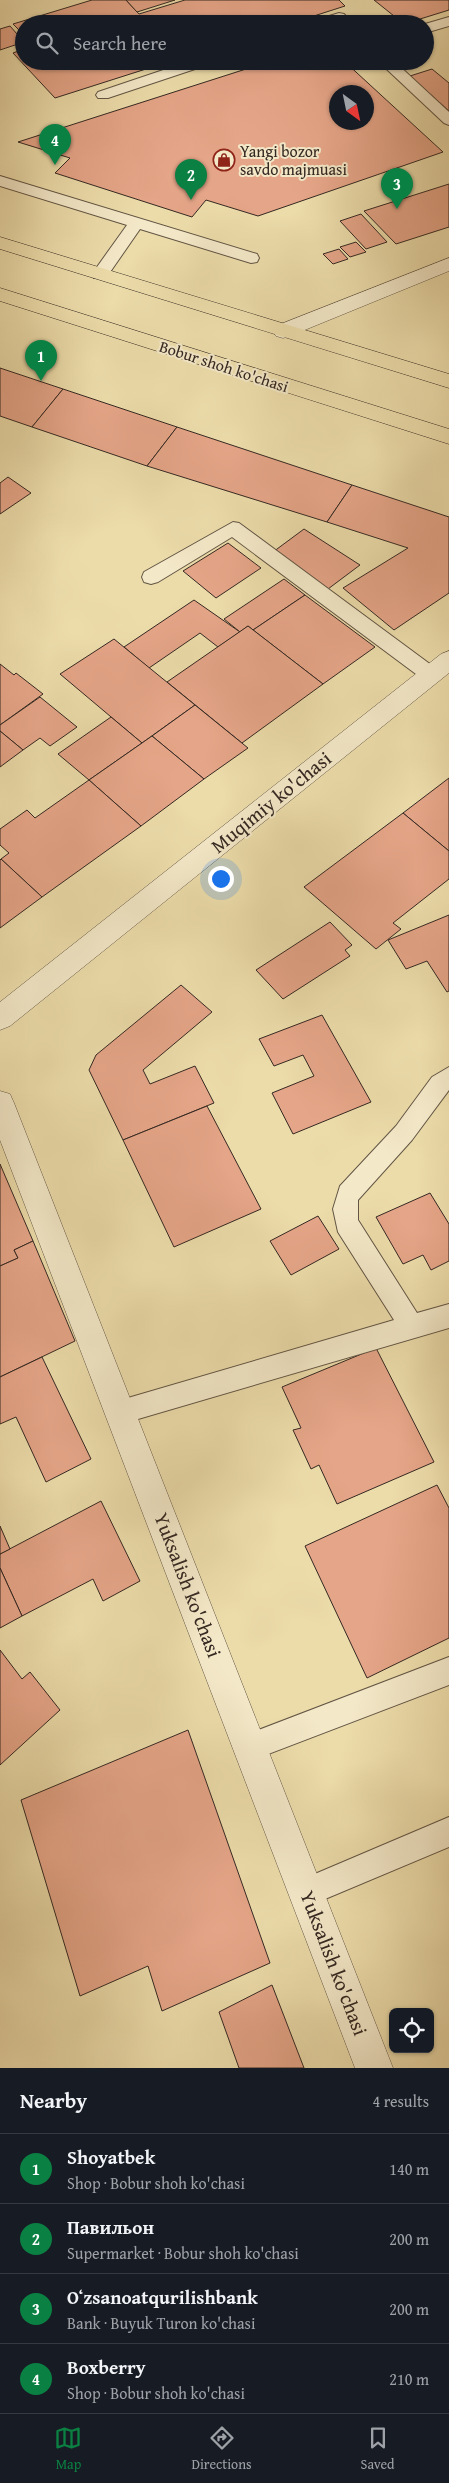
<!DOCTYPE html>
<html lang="en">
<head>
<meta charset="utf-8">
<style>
  :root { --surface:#171b24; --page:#20242c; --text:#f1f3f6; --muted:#9ea1a6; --line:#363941; --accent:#0b8043 }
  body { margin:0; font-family:"Gentium Book Plus",serif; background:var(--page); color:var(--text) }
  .controls { position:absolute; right:15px; bottom:15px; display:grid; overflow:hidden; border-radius:8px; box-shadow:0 1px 4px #0004 }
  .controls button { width:45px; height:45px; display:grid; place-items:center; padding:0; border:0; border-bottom:1px solid var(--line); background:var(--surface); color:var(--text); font:25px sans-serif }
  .compass { position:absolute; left:329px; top:85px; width:45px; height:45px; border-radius:50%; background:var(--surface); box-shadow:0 1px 4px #0004; rotate:147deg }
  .you { position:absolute; left:220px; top:878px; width:18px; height:18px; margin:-12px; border:4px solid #fff; border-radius:50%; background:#1a73e8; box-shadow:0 0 0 8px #1a73e833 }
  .badge { display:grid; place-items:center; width:32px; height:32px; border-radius:50%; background:var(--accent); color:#fff; font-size:16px; font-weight:700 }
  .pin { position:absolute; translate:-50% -41px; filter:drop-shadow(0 1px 2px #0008) }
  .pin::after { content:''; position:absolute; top:26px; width:18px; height:15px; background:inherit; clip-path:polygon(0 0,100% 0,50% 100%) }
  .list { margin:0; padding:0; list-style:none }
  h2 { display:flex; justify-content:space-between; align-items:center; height:65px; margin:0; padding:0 20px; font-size:21px }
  h2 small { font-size:16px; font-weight:400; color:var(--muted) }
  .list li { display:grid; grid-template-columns:32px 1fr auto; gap:15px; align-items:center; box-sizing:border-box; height:70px; padding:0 20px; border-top:1px solid var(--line) }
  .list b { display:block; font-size:19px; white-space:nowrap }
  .list p { margin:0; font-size:16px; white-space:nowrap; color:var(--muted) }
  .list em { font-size:16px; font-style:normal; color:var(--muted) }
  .icon { flex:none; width:28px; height:28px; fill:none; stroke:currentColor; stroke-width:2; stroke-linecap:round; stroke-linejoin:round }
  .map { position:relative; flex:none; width:449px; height:2068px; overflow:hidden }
  .search { position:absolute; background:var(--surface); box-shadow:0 1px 4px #0004; left:15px; right:15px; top:15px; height:55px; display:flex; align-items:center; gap:12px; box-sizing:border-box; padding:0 18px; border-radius:28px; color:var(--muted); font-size:19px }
  .sheet { height:345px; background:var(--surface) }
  nav { display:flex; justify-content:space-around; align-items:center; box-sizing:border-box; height:70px; border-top:1px solid var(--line); background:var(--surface); font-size:14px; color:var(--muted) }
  nav a { display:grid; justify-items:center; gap:2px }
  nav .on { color:var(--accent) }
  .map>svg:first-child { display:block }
  .building { fill:#e5a588; stroke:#342822; fill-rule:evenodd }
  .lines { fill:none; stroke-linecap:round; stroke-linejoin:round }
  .service-casing { stroke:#625544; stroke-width:2 }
  .minor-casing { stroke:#625544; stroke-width:1 }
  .tertiary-casing { stroke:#625544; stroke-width:1 }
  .primary-casing { stroke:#342822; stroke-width:1 }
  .service { fill:#f3e8c8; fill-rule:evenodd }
  .minor { fill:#f3e8c8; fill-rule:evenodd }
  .tertiary { fill:#f3e8c8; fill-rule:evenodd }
  .primary { fill:#ecdcaa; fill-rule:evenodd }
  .labels { text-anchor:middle; stroke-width:4; stroke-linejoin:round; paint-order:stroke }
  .far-poi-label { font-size:16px; fill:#342822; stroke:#f3e8c8; text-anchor:start }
  .far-street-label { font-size:16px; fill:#342822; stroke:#f3e8c8 }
  .street-label { font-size:20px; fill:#342822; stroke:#f3e8c8 }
</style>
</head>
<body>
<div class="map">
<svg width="449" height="2068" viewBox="0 0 449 2068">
  <rect width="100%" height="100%" fill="#ecdcaa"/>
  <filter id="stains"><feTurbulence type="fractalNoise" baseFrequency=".004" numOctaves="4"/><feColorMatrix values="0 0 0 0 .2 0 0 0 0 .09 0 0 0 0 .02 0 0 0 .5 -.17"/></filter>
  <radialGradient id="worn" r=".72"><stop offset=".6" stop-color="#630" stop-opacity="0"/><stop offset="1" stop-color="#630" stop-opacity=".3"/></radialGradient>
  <!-- building -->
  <g class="building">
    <path d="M92,0H126L139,14L185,0H339L345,6L289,24H24V35L13,24Z"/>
    <path d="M126,0H175L137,12Z"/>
    <path d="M374,0H449V10L404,24Z"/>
    <path d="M10,26L24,42L0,50V29Z"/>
    <path d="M24,49V61H171L55,98L13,53Z"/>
    <path d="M271,61H344L443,152L258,216L206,200L192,217L55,173L70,158L18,142ZM336,92H366V122H336Z"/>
    <path d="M432,69L449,83V111L410,76Z"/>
    <path d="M449,184V227L396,244L364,211Z"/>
    <path d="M361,214L387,242L366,249L340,221Z"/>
    <path d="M356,242L366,252L350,257L340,247Z"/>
    <path d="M339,249L348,259L333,264L323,254Z"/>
    <path d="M0,368L63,389L32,427L0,416Z"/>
    <path d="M63,389L177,427L147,466L32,427Z"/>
    <path d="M177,427L352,485L327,522L147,466Z"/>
    <path d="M8,477L31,493L0,514V483Z"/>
    <path d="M352,485L449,517V593L394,630L343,588L408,548L327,522Z"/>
    <path d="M304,529L360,565L328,589L273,552Z"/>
    <path d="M228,543L261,568L216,598L183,571Z"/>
    <path d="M284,579L305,595L253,630L248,626L240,632L224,619Z"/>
    <path d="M305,595L375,647L323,684L253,630Z"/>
    <path d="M194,600L240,632L218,647L200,633L149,668L124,647Z"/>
    <path d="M248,626L323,684L242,743L167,682Z"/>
    <path d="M114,639L195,705L142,743L60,674Z"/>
    <path d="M0,664L14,675L16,673L43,694L0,725Z"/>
    <path d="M40,697L77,727L50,746L40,738L23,750L0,731V725Z"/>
    <path d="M195,705L248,748L204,779L152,736Z"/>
    <path d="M111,717L142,743L89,780L58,754Z"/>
    <path d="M0,731L23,750L0,767Z"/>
    <path d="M152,736L204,779L141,826L89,780Z"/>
    <path d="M449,778V851L403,813Z"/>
    <path d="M89,780L141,826L42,897L1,859L9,853L0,845V829L27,810L35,818Z"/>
    <path d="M403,813L449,851V879L393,923L401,929L376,949L304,887Z"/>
    <path d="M1,859L42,897L0,928V860Z"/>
    <path d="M449,915V991L447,992L427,961L406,969L388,940Z"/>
    <path d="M330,922L352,945L345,950L350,956L283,999L256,970Z"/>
    <path d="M181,985L212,1012L143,1070L150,1084L195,1066L214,1103L123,1140L89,1070L96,1055Z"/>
    <path d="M322,1015L371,1102L293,1134L272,1093L314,1076L303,1055L274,1066L259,1039Z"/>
    <path d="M207,1106L261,1209L174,1247L123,1140Z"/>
    <path d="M0,1164L33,1241L14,1250L18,1258L0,1266Z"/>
    <path d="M430,1193L449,1224V1261L431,1270L423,1255L403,1264L376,1217Z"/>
    <path d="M318,1216L339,1249L291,1275L270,1241Z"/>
    <path d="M33,1241L75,1341L0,1377V1266L18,1258L14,1250Z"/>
    <path d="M376,1348L434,1462L337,1504L319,1465L311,1469L293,1430L301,1428L282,1387Z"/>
    <path d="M42,1357L91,1459L46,1482L16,1417L0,1424V1377Z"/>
    <path d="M437,1485L449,1508V1638L367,1678L305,1546Z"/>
    <path d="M101,1501L140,1581L103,1601L93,1579L22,1616L0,1568V1554Z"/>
    <path d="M0,1526L10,1549L0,1554Z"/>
    <path d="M0,1568L22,1616L0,1628Z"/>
    <path d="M0,1650L22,1679L30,1672L60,1710L0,1765Z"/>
    <path d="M188,1730L270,1963L162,2011L148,1966L80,1996L21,1800Z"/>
    <path d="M272,1985L304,2068H239L219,2012Z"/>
  </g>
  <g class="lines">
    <!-- service casing -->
    <g class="service-casing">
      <g id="service">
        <path d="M339,13L344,14L353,24H311L313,21Z"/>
        <path d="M449,17V26L425,33V24Z"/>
        <path d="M190,61H212L210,64L108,98H98L96,95L98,92Z"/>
        <path d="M378,61H394L449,112V125L444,123Z"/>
        <path d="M0,176L257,254L259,258L257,262L251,263L140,229L106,278H94L92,274L127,225L0,186Z"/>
        <path d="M233,522L239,523L438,670L441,675L438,680L431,682L424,680L232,537L158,582L151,584L144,582L142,577L144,572Z"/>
        <path d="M449,1067V1090L412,1140L358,1200V1220L417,1313L449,1304V1328L121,1424L112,1421L108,1412L112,1403L121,1400L394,1320L338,1232L333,1209L340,1186L396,1126L432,1077Z"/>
        <path d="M449,1657V1685L250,1761L240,1757L236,1747L240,1737Z"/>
        <path d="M449,1817V1847L306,1907L296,1902L291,1892L296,1882Z"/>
      </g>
    </g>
    <!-- minor casing -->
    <g class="minor-casing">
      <path id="minor" d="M0,1091L10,1094L14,1103L393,2068H355L0,1140Z"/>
    </g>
    <!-- tertiary casing -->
    <g class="tertiary-casing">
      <g id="tertiary">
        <path d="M449,258V271L290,336L283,338L276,336L273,331L276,326Z"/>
        <path d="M449,651V673L10,1026L0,1030V1002L441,654Z"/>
      </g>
    </g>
    <!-- primary casing -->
    <g class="primary-casing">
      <g id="primary">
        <path d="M0,237L449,374V388L0,249Z"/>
        <path d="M0,288L449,429V444L0,301Z"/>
      </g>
    </g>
    <!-- service -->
    <use href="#service" class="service"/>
    <!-- minor -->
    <use href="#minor" class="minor"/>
    <!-- tertiary -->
    <use href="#tertiary" class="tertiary"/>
    <!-- primary -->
    <use href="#primary" class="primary"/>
  </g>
  <!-- icons -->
  <defs>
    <g id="shop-ring" transform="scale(1.125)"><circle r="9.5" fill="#f3e8c8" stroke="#8f2418" stroke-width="1.5"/><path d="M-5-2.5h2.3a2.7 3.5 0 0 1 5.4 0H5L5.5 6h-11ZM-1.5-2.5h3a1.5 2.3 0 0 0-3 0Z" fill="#8f2418"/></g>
  </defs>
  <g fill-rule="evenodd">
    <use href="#shop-ring" x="224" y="160"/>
  </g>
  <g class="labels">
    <!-- far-poi labels -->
    <g class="far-poi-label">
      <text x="240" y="157">Yangi bozor<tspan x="240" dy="18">savdo majmuasi</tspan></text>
    </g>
    <!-- far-street labels -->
    <g class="far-street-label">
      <text transform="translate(224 366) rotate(18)" y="6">Bobur shoh ko'chasi</text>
    </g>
    <!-- street labels -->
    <g class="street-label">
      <text transform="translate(271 802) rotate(-39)" y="7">Muqimiy ko'chasi</text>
      <text transform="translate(188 1585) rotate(69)" y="7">Yuksalish ko'chasi</text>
      <text transform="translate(334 1963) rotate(69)" y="7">Yuksalish ko'chasi</text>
    </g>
  </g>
  <rect width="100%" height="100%" filter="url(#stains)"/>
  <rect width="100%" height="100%" fill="url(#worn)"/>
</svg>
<div class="controls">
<button><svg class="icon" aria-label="locate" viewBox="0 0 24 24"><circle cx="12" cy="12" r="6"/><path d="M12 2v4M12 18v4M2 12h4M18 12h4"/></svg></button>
</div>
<svg class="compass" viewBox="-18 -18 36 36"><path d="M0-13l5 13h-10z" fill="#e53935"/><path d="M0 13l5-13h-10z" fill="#9ea1a6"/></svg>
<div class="you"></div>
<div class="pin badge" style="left:41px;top:381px">1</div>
<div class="pin badge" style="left:191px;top:200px">2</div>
<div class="pin badge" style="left:397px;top:209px">3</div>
<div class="pin badge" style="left:55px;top:165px">4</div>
<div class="search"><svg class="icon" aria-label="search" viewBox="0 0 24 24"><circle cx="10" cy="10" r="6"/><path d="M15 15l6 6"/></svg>Search here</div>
</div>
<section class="sheet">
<h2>Nearby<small>4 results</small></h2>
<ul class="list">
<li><span class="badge">1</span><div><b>Shoyatbek</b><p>Shop · Bobur shoh ko'chasi</p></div><em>140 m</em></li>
<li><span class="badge">2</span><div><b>Павильон</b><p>Supermarket · Bobur shoh ko'chasi</p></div><em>200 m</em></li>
<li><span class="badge">3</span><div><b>Oʻzsanoatqurilishbank</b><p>Bank · Buyuk Turon ko'chasi</p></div><em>200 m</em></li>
<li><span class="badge">4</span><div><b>Boxberry</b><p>Shop · Bobur shoh ko'chasi</p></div><em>210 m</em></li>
</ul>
</section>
<nav>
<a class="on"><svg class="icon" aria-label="map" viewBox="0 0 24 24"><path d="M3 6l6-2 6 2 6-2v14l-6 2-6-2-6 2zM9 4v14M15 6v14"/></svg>Map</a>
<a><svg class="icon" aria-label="directions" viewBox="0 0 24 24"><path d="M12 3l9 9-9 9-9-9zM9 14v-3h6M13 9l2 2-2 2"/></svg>Directions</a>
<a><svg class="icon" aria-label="saved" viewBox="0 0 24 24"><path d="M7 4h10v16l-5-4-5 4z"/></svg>Saved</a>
</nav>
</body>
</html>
